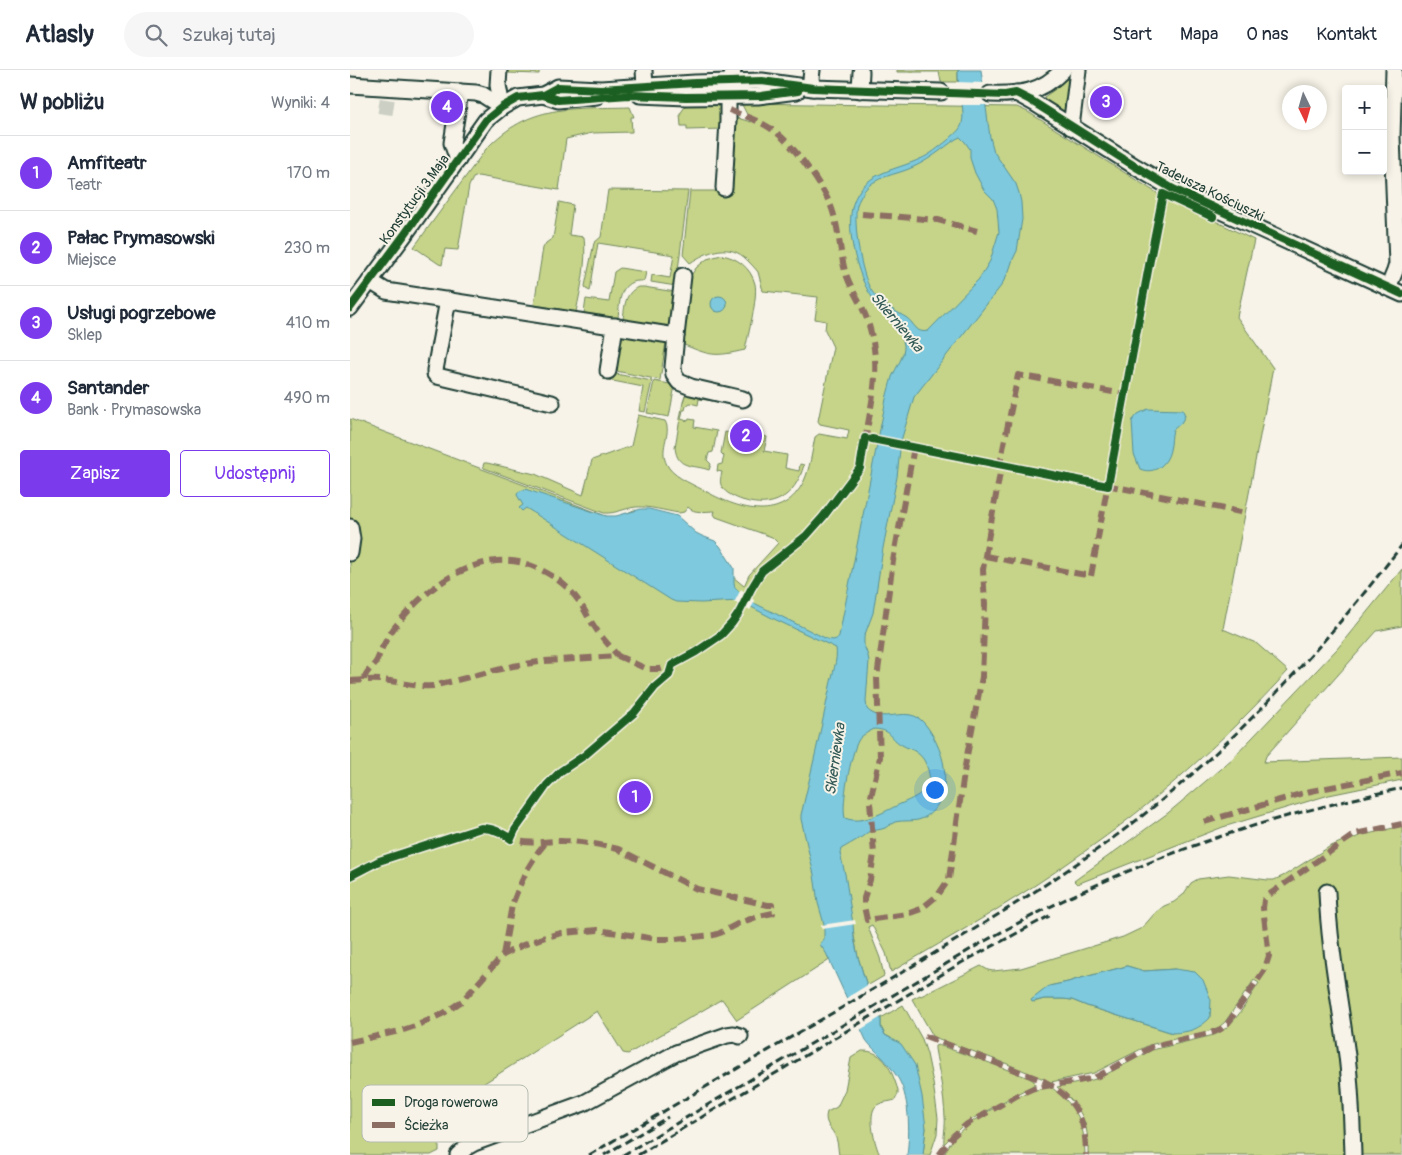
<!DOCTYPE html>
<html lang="pl">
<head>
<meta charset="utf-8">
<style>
  :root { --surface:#fff; --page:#f6f6f7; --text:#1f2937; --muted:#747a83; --line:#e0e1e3; --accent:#7c3aed }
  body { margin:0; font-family:Pangolin,sans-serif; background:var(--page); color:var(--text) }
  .controls { position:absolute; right:15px; top:15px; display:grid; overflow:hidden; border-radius:5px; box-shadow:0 2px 8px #0003 }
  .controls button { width:45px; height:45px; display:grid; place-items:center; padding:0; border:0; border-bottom:1px solid var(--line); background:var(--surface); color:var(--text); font:25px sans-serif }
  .compass { position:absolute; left:932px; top:15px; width:45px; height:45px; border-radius:50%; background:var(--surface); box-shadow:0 2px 8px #0003; rotate:175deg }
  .you { position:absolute; left:584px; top:719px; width:18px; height:18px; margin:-12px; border:4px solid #fff; border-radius:50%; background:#1a73e8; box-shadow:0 0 0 8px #1a73e833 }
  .badge { display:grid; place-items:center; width:32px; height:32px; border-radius:50%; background:var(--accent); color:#fff; font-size:16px; font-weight:700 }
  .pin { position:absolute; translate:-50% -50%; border:2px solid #fff; box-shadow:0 1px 5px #0006 }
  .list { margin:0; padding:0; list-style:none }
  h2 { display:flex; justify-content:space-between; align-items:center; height:65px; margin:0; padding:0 20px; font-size:21px }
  h2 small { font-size:16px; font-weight:400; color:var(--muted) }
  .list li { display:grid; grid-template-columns:32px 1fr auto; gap:15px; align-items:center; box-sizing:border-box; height:75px; padding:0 20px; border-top:1px solid var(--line) }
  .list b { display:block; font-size:19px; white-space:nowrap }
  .list p { margin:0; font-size:16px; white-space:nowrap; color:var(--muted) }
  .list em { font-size:16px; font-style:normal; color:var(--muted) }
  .actions { display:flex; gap:10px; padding:15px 20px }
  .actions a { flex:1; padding:11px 0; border:1px solid var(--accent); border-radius:5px; text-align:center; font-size:18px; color:var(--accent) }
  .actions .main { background:var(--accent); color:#fff }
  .icon { flex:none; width:28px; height:28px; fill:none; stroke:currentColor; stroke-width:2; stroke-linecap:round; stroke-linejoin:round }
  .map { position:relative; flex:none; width:1052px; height:1085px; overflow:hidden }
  header { display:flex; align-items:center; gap:30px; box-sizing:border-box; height:70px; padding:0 25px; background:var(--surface); border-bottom:1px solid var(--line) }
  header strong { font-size:24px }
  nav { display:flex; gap:28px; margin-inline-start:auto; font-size:18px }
  .search { width:350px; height:45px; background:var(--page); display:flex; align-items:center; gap:12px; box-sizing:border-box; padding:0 18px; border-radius:28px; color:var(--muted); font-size:19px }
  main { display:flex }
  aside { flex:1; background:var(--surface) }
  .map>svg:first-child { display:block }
  .green { fill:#c5d488; stroke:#72885e; fill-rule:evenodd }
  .water { fill:#7ec9dd; stroke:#589199; fill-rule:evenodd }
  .pier { fill:#f7f3e8 }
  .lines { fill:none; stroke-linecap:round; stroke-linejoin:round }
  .minor-tunnel { stroke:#cccfc4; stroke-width:15; stroke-dasharray:15 8; stroke-linecap:butt }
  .minor-casing { stroke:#1f3d34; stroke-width:19 }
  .minor { stroke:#f7f3e8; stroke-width:15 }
  .rail { stroke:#1f3d34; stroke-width:3; stroke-dasharray:8 4; stroke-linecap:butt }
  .quiet { stroke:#8d6e63; stroke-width:6; stroke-dasharray:12 6; stroke-linecap:butt }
  .cycleway-casing { stroke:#f7f3e8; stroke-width:11 }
  .cycleway { stroke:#1b5e20; stroke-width:8 }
  .labels { text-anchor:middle; stroke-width:4; stroke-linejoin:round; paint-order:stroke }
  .street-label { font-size:14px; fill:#1f3d34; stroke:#f7f3e8 }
  .water-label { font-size:15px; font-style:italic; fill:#325956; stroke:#f7f3e8 }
  .key { fill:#f7f3e8; stroke:#b6bcb2; stroke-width:1 }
  .key-label { font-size:14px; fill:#1f3d34 }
</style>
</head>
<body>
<header>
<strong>Atlasly</strong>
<div class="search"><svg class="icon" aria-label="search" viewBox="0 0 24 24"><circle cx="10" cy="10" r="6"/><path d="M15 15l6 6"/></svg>Szukaj tutaj</div>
<nav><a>Start</a><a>Mapa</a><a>O nas</a><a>Kontakt</a></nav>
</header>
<main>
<aside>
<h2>W pobliżu<small>Wyniki: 4</small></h2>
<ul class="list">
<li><span class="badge">1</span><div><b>Amfiteatr</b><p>Teatr</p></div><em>170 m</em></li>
<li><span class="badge">2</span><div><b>Pałac Prymasowski</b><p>Miejsce</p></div><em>230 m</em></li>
<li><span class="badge">3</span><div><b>Usługi pogrzebowe</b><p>Sklep</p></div><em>410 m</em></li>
<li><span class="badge">4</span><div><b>Santander</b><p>Bank · Prymasowska</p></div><em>490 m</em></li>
</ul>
<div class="actions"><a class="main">Zapisz</a><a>Udostępnij</a></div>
</aside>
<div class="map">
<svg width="1052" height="1085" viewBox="0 0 1052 1085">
  <rect width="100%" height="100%" fill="#f7f3e8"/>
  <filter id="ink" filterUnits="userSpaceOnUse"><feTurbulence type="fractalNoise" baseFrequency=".02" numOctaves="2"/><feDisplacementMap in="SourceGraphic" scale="10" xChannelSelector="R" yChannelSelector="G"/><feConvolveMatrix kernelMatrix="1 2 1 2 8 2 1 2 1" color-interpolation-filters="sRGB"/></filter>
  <g filter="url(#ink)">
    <!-- green -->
    <g class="green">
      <path d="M158,0H189V4L158,3Z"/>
      <path d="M547,0H608V12H591L589,2H547Z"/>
      <path d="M717,9L719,10L716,41L713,42L695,31L694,27L704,20Z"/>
      <path d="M372,33L373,59L337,60V56H331L330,44L336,35Z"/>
      <path d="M391,33L667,37L678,42L807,123L809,129L816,132L820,129L904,170L887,247L923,298L873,559L906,573L938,601C875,670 805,733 728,786C668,829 604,865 541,902L536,883L522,855L518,857L530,888L534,906L517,916L508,887L503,861L478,891L387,950L372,929L278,984L273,983L247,941L89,1042V1081L81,1085H0V492C7,476 8,464 0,448V349L264,449L284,440L306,444L394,516L399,505L428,473L422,467L366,447L364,444L365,441C356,441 344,444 338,437L334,442L329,443C315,441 300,436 286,437C275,438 265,444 254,443L134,398L133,396L134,393H137L185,404L233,425L242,390L281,376L288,345L315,351C323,364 306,380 319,398C326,408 346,416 357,422C390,440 433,453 454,411C460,398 462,382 465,367L469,364L497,369L499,360L470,354L468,351L483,277L475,260L476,251L465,249L468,227L413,221C411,215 410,208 408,202C405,198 401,194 397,190C380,172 358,181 340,193L333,185L340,121H369L384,47L401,52Z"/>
      <path d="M280,37L284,47H281L282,62L242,63L216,69L209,120L128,106L123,108L119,116L108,180L95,179L92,195L89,194L64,177L136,79C180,33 221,39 280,37Z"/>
      <path d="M258,120L338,121L326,216L301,212L302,205L320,208L324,185L248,173L240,221L236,219L235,216L244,173L251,167Z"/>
      <path d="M209,132L223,135L219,165L234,167C237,193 231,217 226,242L184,235L193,178L196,173L203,168Z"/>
      <path d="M371,185C387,187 401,198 405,214C408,228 398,265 395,280C364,287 361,286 332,274L338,210L346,198L352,193L357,189Z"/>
      <path d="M270,198L296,202L294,211C269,209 270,230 268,248L234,243L236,229L259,232L264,202Z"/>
      <path d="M288,217H294L325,222L319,257L273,249C275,236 274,224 288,217Z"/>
      <path d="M269,265L316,272L310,310L261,300Z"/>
      <path d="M261,303L302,311L295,342L289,341L293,317L253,309L259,305Z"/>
      <path d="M304,311L325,315L319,347L297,343Z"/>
      <path d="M339,322L373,329L372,332L349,329L348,335L340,333L336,336L335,340H333L331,349L338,351L339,349L345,350L344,357L367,361L363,382L359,383L357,390L361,394L359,400C343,394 327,400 325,377L333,332L335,326Z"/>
      <path d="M375,362L384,364V368L399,371V369L407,370L408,365L417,367L414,381L437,385L435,398L449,401L450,394L454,395C445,427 423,440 392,430C386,428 375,423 372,417C369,412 371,407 372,402L367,401L368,395L372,394L374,386L371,383Z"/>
      <path d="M1052,499V556L1027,561L916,686L914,692L1052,687V710L979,725L873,757L727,814L724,811L818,743L882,689L987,579Z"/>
      <path d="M1052,756V1085H738C739,1052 732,1038 707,1017L735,1012L749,1008L802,980L864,965C885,957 897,931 909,913L904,910L875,952L869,957L859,961L799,975L744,1003L701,1012L655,993L589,969L583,966L562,929L570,925L571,926L631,896L638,900L643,901L671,898L773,867L792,858L805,843L814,836L824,832L833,825L841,813L848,809L879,805L918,810H924L935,805L979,777L993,771L1001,770L1009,766ZM777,896L794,901L825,899L823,963L737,936L722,930L713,929H694L684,932L699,916L718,912L731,908Z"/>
      <path d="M553,935L572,969L577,984L583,1013L588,1048L587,1064L580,1085H573L576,1058L541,968L535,965L531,957V948Z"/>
      <path d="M588,975L632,990L679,1008L684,1011L685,1014L615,1053L594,1074C593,1068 596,1055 595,1047C594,1024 589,1002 585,979V976Z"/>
      <path d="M512,981C535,980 542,1002 548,1020V1024L545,1030C539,1032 530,1032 526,1036C517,1044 525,1076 530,1085H489C488,1080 488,1073 486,1068C483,1059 473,1054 477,1042L487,1037L495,1020L501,988Z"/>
      <path d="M701,1017C728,1038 734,1051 735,1085H594C597,1079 600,1073 604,1068C616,1051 665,1025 685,1020C690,1019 696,1018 701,1017Z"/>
    </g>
    <!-- water -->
    <g class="water">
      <path d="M608,0H631L640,67L644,82L666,114L669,123L671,132L672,149L667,181L663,189L659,201L651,216L564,327L551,371L547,407L533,478L523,543L514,567V575L518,586L519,591L516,631L517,639C532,655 555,636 571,650C581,658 593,684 594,697C597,716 591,741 571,749C564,752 553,750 545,752C541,754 538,756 535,758C530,760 525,760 520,761C516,763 514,766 510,768C504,772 497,775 491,779L490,783L495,804L503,854L504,868L508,887L515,910L531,948V957L535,965L551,974L565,995L572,1026L576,1058L573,1085H557C560,1063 560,1024 546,1005C542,999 537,992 532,987C526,981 521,977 516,970L476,883L471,876L470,874L474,869V854L468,833L464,805L451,749V745C461,703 471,660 480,616C482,605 488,590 486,578L422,548L390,531L351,533L326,532L321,530L176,438L172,441L169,438L173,435L167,425L168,422L175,419L256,446H266L291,439H299L327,446L346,463L352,466L365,471L370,476L384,498V514L385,518L391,523L404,533L477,569C482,570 486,571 489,566L536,329C538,321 540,314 542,307C546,297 555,286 554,275C552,261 540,251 532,240C526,233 519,224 515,215C505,194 496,157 503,134C513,102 544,101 570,89C580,85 589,77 598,70C603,65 611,60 612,53C615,41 610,27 609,15C608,10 608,5 608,0ZM610,67L615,72L620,79V88L625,103L634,120L643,129L647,139L649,162L640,191L629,209L578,261C566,264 565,254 557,248C544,240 530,234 521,220C511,204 503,154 507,135C508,131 512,125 514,121C525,106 546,105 561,98C578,91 592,79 606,69ZM524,659C543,660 539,668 552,675C557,678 562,679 566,682C572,686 575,691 577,697C587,721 563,728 546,736C532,743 511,755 495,748C491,734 501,684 508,671C511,665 519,662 524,659Z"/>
      <circle cx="369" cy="234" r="8"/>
      <path d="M798,339L833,340L835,346L831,353L823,360C821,366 822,373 820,380C817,395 804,405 790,399L784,384L782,351L788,344Z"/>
      <path d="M777,896L794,901L825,899L845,902L853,910L861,930L860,948C848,960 839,962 823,963L737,936L722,930L713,929H694L682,932L681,930L699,916L718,912L731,908Z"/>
    </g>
    <!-- pier -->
    <g class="pier">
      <path d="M606,12L635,13L638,35H609Z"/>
      <path d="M526,366L554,372L553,378L525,372Z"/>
      <path d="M391,519L405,531L400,540L389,533H384Z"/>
      <path d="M505,850L506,854L472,859L471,855Z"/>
      <path d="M519,914L533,946L510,960L495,929Z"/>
    </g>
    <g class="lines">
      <!-- minor-tunnel -->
      <path class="minor-tunnel" d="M35,44L38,24"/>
      <!-- minor casing -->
      <g class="minor-casing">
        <g id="minor">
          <path d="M149,0L148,15L152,37"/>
          <path d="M294,0L295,17"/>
          <path d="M462,0L461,9L463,18"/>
          <path d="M0,15L126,23L133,25L152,37"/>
          <path d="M510,20L511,2"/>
          <path d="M666,23L686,34L786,97L823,119L1052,224"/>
          <path d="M640,24C670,25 691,23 713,0"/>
          <path d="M193,25L208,30L247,26"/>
          <path d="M290,25L336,27L408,26L447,21"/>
          <path d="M721,57L728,0"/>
          <path d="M108,90L102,73L110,22"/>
          <path d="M374,118L378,51V32L383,0"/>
          <path d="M20,211L36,221L326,266L323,297L324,305L329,312L341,317L393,329"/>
          <path d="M1038,218L1045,201L1047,194L1042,67L1044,0"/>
          <path d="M98,230L85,300V304L87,306L202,333"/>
          <path d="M0,238L55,164L136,50L152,37L168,28L193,25L208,17L251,19L345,13L412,11L463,18L591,22"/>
          <path d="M326,266L333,206"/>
          <path d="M258,301L265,256"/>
          <path d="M0,457L2,469L0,483"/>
          <path d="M977,822C979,874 989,926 996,978C1001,1013 1002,1049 1003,1085"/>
          <path d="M108,1085L117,1077L124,1073L234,1033L326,983L377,965L384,964L390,966"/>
        </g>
      </g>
      <!-- minor -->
      <use href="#minor" class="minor"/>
      <!-- rail -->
      <g class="rail">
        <path d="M239,1085C343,1024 447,964 551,903C633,854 717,805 792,746C891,668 976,574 1052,475"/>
        <path d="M254,1085L318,1047"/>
        <path d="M273,1085L628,875C704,832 783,796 866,768C927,747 989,732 1052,718"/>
        <path d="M288,1085L611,893L703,844"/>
      </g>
      <!-- quiet -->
      <g class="quiet">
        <path d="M379,40C392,45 408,50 420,58C440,69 477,120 483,142C489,161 490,182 495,201C500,218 511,233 517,249C533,297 522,326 515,372"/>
        <path d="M512,144L588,150L627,161"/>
        <path d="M564,377L543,491L527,608L530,687L520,731L524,784L520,810L514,828V836L517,850L557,844L571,839L588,825L599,809L615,696L632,607L635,534L633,500L635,486L650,403V394L668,305L774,324"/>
        <path d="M756,415L895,443"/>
        <path d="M635,486L741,506L758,413"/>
        <path d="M14,610C15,602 22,598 26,592C29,587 30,582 32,578C37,569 42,559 49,552C80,513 136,474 187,498C203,505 218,516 228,530C234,538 238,548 244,556C251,567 260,576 268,586"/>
        <path d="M0,611C13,610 26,609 40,611C54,613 68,617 83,616L163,596L195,591L268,586L297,599H310L325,594"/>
        <path d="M854,752L961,721L1052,703"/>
        <path d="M153,885L162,835L169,817L178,798L188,782L197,771"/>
        <path d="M575,966L694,1011C726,1029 736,1049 736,1085"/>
        <path d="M0,972L50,961L68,955L94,943L112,931L153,885L173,875L192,868L212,863L248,860L306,869H325L364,865L370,863L389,853L409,846L423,843L422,835H418L347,819L268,779C251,775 232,771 213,771C195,770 175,777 159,767"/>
        <path d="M589,1085L603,1066L617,1054L668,1025L684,1018L740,1009L748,1006L802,977L812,974L864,962L871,959L878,953L914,901L919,886L913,838L914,830L920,824L1005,764L1052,754"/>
      </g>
      <!-- cycleway casing -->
      <g class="cycleway-casing">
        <g id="cycleway">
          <path d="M193,25L208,30L279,25L336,27L411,26L448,21"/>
          <path d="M0,238L55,164L136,50L152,37L168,28L193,25L208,17L251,19L345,13L412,11L463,18L655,25L666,23L680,30L786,97L823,119L1052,224"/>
          <path d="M522,369L758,416L800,190L813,124L863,147"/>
          <path d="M0,806L29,791L131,758C143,758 151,762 161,769L165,760L180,739L197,715L211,701L235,685L284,643L305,617L319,605L322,595L346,582L371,565L382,553L389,543L401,519L412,501L456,466L473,447L510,398L515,368"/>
        </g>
      </g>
      <!-- cycleway -->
      <use href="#cycleway" class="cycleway"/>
    </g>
  </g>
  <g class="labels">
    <!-- street labels -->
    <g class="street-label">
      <text transform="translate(860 121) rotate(26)" y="5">Tadeusza Kościuszki</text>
      <text transform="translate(64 129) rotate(-54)" y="5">Konstytucji 3 Maja</text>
    </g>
    <!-- water labels -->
    <g class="water-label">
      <text transform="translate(547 252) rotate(50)" y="5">Skierniewka</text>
      <text transform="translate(485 689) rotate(-82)" y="5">Skierniewka</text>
    </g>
  </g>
  <!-- legend -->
  <rect x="12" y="1015" width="166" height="57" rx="8" class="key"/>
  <rect x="22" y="1029" width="23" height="7" fill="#1b5e20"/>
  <rect x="22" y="1052" width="23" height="6" fill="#8d6e63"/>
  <g class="key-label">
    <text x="54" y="1037">Droga rowerowa</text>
    <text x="54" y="1060">Ścieżka</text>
  </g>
</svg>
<div class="controls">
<button>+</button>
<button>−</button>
</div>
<svg class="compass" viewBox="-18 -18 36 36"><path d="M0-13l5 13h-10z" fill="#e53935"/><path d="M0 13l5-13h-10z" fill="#747a83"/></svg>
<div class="you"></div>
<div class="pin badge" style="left:285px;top:727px">1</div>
<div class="pin badge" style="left:396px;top:366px">2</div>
<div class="pin badge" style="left:756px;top:32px">3</div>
<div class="pin badge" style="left:97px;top:37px">4</div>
</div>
</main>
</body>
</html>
